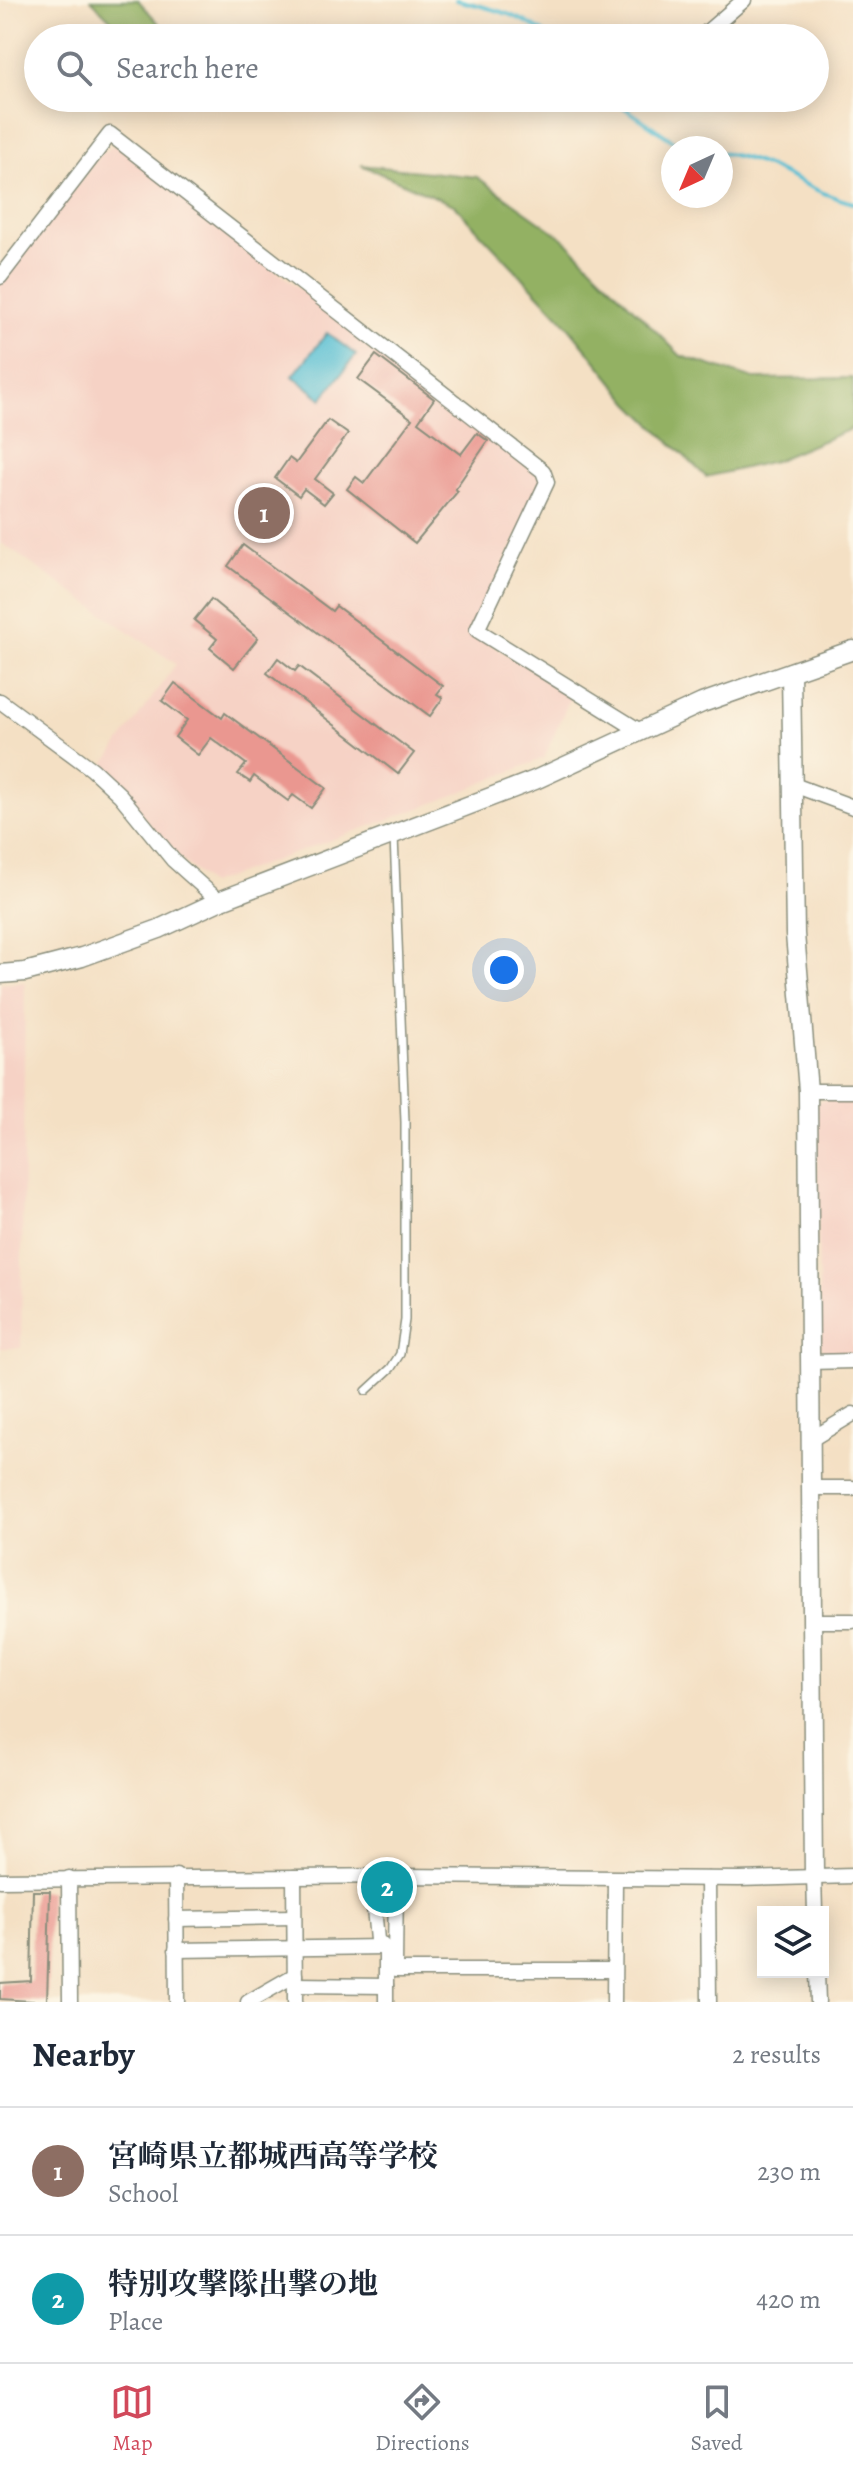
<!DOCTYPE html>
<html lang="en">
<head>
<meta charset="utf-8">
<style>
  :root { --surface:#fff; --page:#f2f2f3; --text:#1f2937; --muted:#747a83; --line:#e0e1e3; --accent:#d1495b }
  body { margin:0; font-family:Alegreya,"Noto Serif JP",serif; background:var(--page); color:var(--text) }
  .controls { position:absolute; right:24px; bottom:24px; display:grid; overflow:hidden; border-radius:0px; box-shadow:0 4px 20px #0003 }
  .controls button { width:72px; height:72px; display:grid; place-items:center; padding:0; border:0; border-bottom:2px solid var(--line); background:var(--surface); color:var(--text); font:40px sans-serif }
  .compass { position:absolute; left:661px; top:136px; width:72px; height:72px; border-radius:50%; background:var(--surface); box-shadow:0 4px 20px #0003; rotate:224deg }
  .you { position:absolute; left:504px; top:970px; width:28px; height:28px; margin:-20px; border:6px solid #fff; border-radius:50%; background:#1a73e8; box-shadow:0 0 0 12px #1a73e833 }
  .badge { display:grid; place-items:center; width:52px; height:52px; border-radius:50%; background:var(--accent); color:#fff; font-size:26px; font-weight:700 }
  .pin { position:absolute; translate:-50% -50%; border:4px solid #fff; box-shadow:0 2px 8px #0006 }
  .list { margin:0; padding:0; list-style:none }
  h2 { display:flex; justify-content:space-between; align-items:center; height:104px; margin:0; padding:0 32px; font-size:34px }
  h2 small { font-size:26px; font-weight:400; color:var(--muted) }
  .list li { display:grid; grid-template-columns:52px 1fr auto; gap:24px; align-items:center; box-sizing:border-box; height:128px; padding:0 32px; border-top:2px solid var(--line) }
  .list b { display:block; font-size:30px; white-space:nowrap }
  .list p { margin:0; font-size:26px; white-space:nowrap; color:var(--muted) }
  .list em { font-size:26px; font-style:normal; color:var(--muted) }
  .icon { flex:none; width:44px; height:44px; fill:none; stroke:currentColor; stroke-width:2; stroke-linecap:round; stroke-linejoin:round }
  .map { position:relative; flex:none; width:853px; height:2002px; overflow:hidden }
  .search { position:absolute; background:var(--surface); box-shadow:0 4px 20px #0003; left:24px; right:24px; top:24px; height:88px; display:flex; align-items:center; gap:20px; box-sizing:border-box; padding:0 28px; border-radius:44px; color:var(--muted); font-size:30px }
  .sheet { height:360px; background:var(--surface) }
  nav { display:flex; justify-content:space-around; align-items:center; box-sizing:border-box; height:112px; border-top:2px solid var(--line); background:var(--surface); font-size:22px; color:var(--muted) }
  nav a { display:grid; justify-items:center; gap:4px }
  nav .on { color:var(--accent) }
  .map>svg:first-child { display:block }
  .built { fill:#f6d2c5 }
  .forest { fill:#93b164; stroke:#59774c; stroke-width:2 }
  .water { fill:#57bfd4; stroke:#3b7e84; stroke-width:2 }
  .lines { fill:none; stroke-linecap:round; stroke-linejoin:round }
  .stream { stroke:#57bfd4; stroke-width:4 }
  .building { fill:#ea9790 }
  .service-casing { stroke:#8a8e7c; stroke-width:10 }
  .minor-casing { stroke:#8a8e7c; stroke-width:17 }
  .tertiary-casing { stroke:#8a8e7c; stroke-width:21 }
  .service { stroke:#fff; stroke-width:7 }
  .minor { stroke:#fff; stroke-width:14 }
  .tertiary { stroke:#fff; stroke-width:18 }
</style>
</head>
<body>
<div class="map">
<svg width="853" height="2002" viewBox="0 0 853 2002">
  <rect width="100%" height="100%" fill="#fcf5e5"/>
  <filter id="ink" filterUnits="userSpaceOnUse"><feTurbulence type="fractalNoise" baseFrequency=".0125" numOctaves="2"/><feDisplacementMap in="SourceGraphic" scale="16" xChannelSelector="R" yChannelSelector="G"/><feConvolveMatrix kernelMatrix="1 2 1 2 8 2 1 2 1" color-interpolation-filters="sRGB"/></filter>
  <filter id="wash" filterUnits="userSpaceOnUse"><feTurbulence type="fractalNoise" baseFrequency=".006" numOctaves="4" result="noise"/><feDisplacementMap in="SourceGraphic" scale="32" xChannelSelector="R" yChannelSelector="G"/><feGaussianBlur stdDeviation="1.8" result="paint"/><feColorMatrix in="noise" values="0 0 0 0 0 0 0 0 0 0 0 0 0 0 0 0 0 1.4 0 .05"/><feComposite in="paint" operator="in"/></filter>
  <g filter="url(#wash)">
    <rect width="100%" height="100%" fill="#f4e0c4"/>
    <!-- built -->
    <g class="built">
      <path d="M115,145L541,477L542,485L470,632L572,694L544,758L434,803L209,884L178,856L101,769L176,664L0,542V285L101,154Z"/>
      <path d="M25,982L21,1348H0V984Z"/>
      <path d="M829,1099H853V1354L831,1355L824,1351L820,1344L816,1102Z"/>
    </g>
    <!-- forest -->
    <g class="forest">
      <path d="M91,0H138L172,38H129Z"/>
      <path d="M361,165L477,177L563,238L681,356L754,379L853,378V428L774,461L706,477L630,403L563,320L454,205Z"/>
    </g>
    <!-- water -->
    <path class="water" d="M327,333L356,355L322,399L293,376Z"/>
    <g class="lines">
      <!-- stream -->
      <g class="stream">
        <path d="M456,0C489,8 524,15 550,38"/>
        <path d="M610,98L679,145L696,148"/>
        <path d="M721,153C776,161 804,191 853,203"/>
      </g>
    </g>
    <g id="blocks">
      <!-- building -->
      <g class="building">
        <path d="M376,355L434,399L418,422L461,454L477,433L488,441L455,489L458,491L415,543L347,489L356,477L364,483L412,419L358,379Z"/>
        <path d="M328,420L348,434L315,479L333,493L324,504L304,489L299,496L275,478L289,458L296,463Z"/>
        <path d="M243,545L332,611L336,606L443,686L437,694L443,698L430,716L228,566Z"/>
        <path d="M211,599L258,638L234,668L210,648L217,639L194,620Z"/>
        <path d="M278,658L295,671L299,666L414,753L398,774L267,673Z"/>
        <path d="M175,683L222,718L225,713L326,788L311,808L293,795L288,801L254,776L250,782L238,774L246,764L211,738L198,755L175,737L187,720L162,701Z"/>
        <path d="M33,1891H50L47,2002L0,1999V1983L31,1981Z"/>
      </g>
    </g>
  </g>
  <g filter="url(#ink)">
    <use href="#blocks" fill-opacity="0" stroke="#8a8e7c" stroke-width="2"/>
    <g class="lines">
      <!-- service casing -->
      <g class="service-casing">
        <path id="service" d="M366,1391L391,1368L400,1354L405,1320V1122L394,836"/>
      </g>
      <!-- minor casing -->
      <g class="minor-casing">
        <g id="minor">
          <path d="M700,38L744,0"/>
          <path d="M0,277L110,134L543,471L547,482L477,630L640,731"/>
          <path d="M0,701L92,769L120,795L173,860L219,901"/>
          <path d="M791,784L853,807"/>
          <path d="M808,1091H853"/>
          <path d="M809,1362L853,1361"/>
          <path d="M810,1440L853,1414"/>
          <path d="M810,1488H853"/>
          <path d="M811,1621H853"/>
          <path d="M176,1876L177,2002"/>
          <path d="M371,1876L377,1940L386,1949V2002"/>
          <path d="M814,1876L815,1912"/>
          <path d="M294,1877L295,2002"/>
          <path d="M69,1878L70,2002"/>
          <path d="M708,1879L709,2002"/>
          <path d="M0,1880L396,1876L739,1879L853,1876"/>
          <path d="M176,1919L294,1917"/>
          <path d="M176,1950L384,1947"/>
          <path d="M395,1966L396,1876"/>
          <path d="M395,1970H613"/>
          <path d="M817,1972L818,2002"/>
          <path d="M295,1985L386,1986"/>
          <path d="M248,2002L295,1975"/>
          <path d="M614,2002L615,1880"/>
        </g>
      </g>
      <!-- tertiary casing -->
      <g class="tertiary-casing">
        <g id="tertiary">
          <path d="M791,672L795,934L808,1091L814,1876"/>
          <path d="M0,974L25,972L82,957L159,929L219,901L535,780L702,703L853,650"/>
        </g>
      </g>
      <!-- service -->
      <use href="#service" class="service"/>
      <!-- minor -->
      <use href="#minor" class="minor"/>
      <!-- tertiary -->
      <use href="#tertiary" class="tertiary"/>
    </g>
  </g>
</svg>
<div class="controls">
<button><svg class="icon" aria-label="layers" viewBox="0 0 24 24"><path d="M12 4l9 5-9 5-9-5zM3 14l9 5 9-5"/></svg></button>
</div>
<svg class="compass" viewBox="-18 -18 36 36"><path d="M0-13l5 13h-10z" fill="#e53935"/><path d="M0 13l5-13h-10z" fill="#747a83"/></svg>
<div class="you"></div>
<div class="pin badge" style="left:264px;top:513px;background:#8d6e63">1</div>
<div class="pin badge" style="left:387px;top:1887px;background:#0f9aa8">2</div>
<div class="search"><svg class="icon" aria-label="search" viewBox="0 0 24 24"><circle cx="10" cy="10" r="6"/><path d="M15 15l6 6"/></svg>Search here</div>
</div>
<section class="sheet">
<h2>Nearby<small>2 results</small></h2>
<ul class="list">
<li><span class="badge" style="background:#8d6e63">1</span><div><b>宮崎県立都城西高等学校</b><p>School</p></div><em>230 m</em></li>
<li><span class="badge" style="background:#0f9aa8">2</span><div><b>特別攻撃隊出撃の地</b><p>Place</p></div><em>420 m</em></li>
</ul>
</section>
<nav>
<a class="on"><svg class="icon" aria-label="map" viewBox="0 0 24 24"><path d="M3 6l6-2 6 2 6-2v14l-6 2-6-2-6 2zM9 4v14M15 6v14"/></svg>Map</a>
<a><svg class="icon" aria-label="directions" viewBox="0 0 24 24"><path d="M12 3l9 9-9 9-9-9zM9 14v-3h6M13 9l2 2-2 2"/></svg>Directions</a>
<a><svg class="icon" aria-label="saved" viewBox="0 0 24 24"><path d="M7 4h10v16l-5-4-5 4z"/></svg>Saved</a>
</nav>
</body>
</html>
